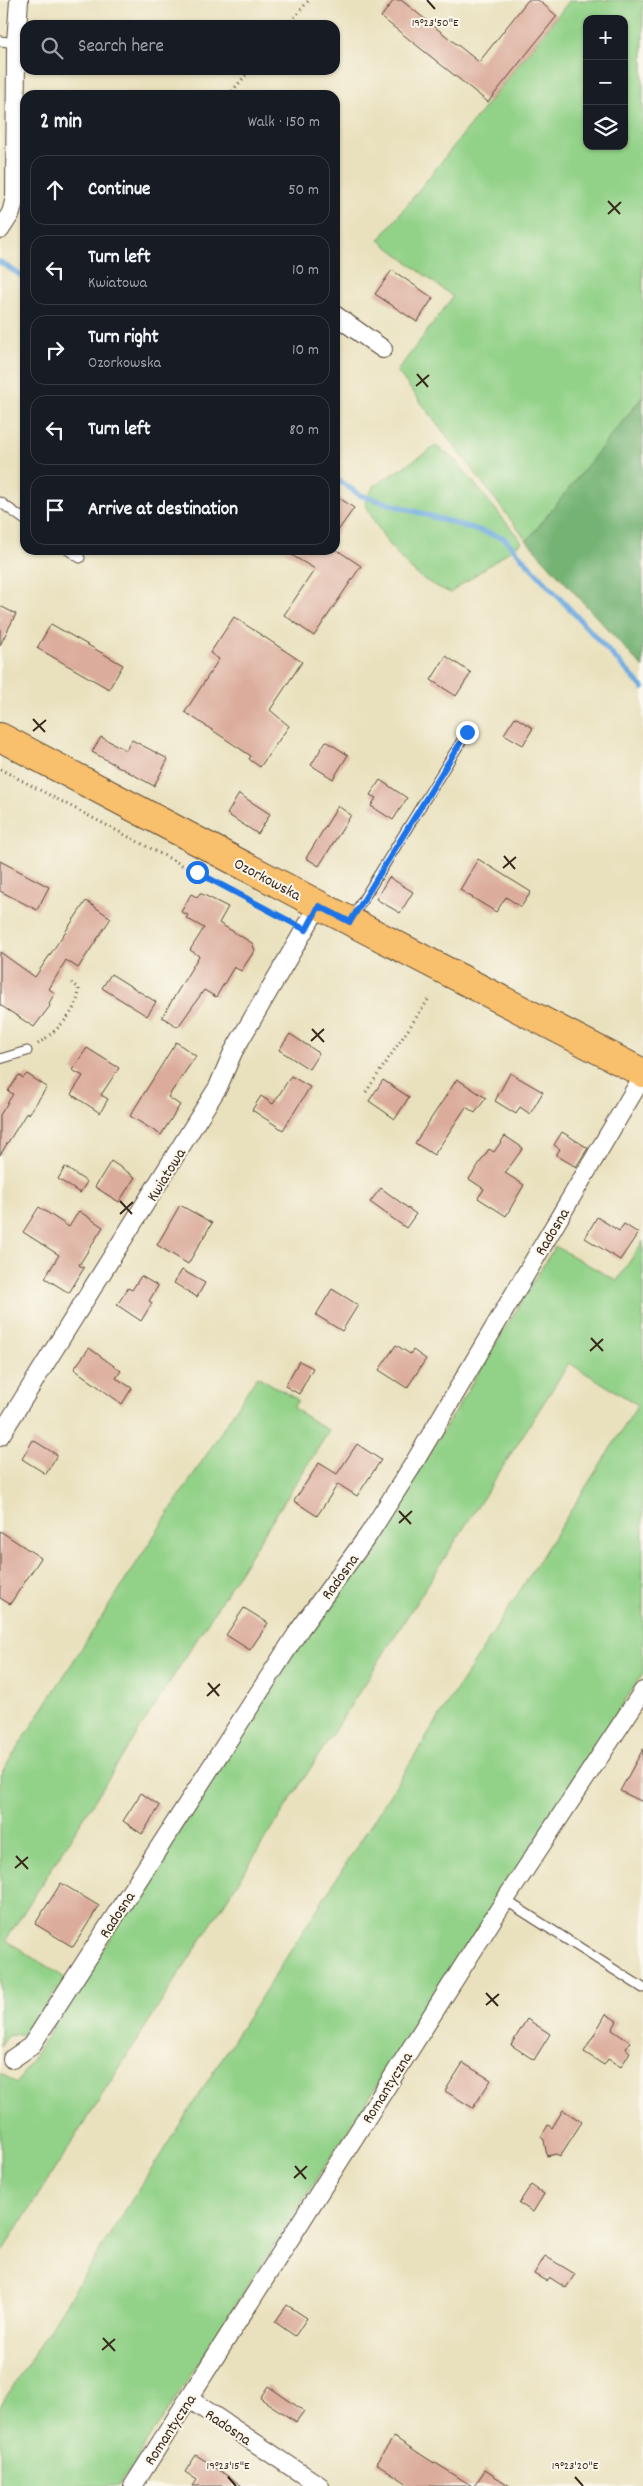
<!DOCTYPE html>
<html lang="en">
<head>
<meta charset="utf-8">
<style>
  :root { --surface:#171b24; --page:#242831; --text:#f1f3f6; --muted:#9ea1a6; --line:#363941 }
  body { margin:0; font-family:Dekko,sans-serif; background:var(--page); color:var(--text) }
  .controls { position:absolute; right:15px; top:15px; display:grid; overflow:hidden; border-radius:10px; box-shadow:0 1px 4px #0004 }
  .controls button { width:45px; height:45px; display:grid; place-items:center; padding:0; border:0; border-bottom:1px solid var(--line); background:var(--surface); color:var(--text); font:25px sans-serif }
  .stop { position:absolute; width:15px; height:15px; margin:-11px; border:4px solid #1a73e8; border-radius:50%; background:#fff }
  .stop.end { background:#1a73e8; border-color:#fff; box-shadow:0 1px 5px #0008 }
  .list { margin:0; padding:0; list-style:none }
  h2 { display:flex; justify-content:space-between; align-items:center; height:65px; margin:0; padding:0 20px; font-size:21px }
  h2 small { font-size:16px; font-weight:400; color:var(--muted) }
  .list li { display:grid; grid-template-columns:32px 1fr auto; gap:15px; align-items:center; box-sizing:border-box; height:70px; margin:0 10px 10px; padding:0 10px; border:1px solid var(--line); border-radius:15px }
  .list b { display:block; font-size:19px; white-space:nowrap }
  .list p { margin:0; font-size:16px; white-space:nowrap; color:var(--muted) }
  .list em { font-size:16px; font-style:normal; color:var(--muted) }
  .icon { flex:none; width:28px; height:28px; fill:none; stroke:currentColor; stroke-width:2; stroke-linecap:round; stroke-linejoin:round }
  .map { position:relative; flex:none; width:643px; height:2486px; overflow:hidden }
  .search { position:absolute; background:var(--surface); box-shadow:0 1px 4px #0004; left:20px; top:20px; width:320px; height:55px; display:flex; align-items:center; gap:12px; box-sizing:border-box; padding:0 18px; border-radius:15px; color:var(--muted); font-size:19px }
  .panel { position:absolute; background:var(--surface); box-shadow:0 1px 4px #0004; left:20px; top:90px; width:320px; height:465px; border-radius:15px }
  .map>svg:first-child { display:block }
  .green { fill:#92d188; stroke:#667e53; fill-rule:evenodd }
  .forest { fill:#75b374; stroke:#586e49 }
  .lines { fill:none; stroke-linecap:round; stroke-linejoin:round }
  .stream { stroke:#6eabe0; stroke-width:5.5 }
  .building { fill:#dbac9b }
  .service-casing { stroke:#554536; stroke-width:11 }
  .minor-casing { stroke:#554536; stroke-width:20 }
  .primary-casing { stroke:#554536; stroke-width:30 }
  .path { stroke:#554536; stroke-width:3; stroke-dasharray:1 4; stroke-linecap:butt }
  .service { stroke:#fff; stroke-width:9 }
  .minor { stroke:#fff; stroke-width:18 }
  .primary { stroke:#f8bf6c; stroke-width:28 }
  .route { stroke:#1a73e8; stroke-width:6 }
  .ticks { fill:none; stroke:#3b2a1e; stroke-width:2 }
  .labels { text-anchor:middle; stroke-width:4; stroke-linejoin:round; paint-order:stroke }
  .street-label { font-size:16px; fill:#3b2a1e; stroke:#fbf7ec }
  .ticks-label { font-size:12px; text-anchor:middle; fill:#3b2a1e; stroke:#fbf7ec; stroke-width:4; stroke-linejoin:round; paint-order:stroke }
</style>
</head>
<body>
<div class="map">
<svg width="643" height="2486" viewBox="0 0 643 2486">
  <rect width="100%" height="100%" fill="#fbf7ec"/>
  <filter id="ink" filterUnits="userSpaceOnUse"><feTurbulence type="fractalNoise" baseFrequency=".02" numOctaves="2"/><feDisplacementMap in="SourceGraphic" scale="10" xChannelSelector="R" yChannelSelector="G"/><feConvolveMatrix kernelMatrix="1 2 1 2 8 2 1 2 1" color-interpolation-filters="sRGB"/></filter>
  <filter id="wash" filterUnits="userSpaceOnUse"><feTurbulence type="fractalNoise" baseFrequency=".0096" numOctaves="4" result="noise"/><feDisplacementMap in="SourceGraphic" scale="20" xChannelSelector="R" yChannelSelector="G"/><feGaussianBlur stdDeviation="1.12" result="paint"/><feColorMatrix in="noise" values="0 0 0 0 0 0 0 0 0 0 0 0 0 0 0 0 0 1.4 0 .05"/><feComposite in="paint" operator="in"/></filter>
  <g filter="url(#wash)">
    <rect width="100%" height="100%" fill="#e9e1be"/>
    <!-- green -->
    <g class="green">
      <path d="M570,0H643V396L527,541L397,371L453,297L379,240ZM587,19H624V146H587Z"/>
      <path d="M436,446L457,462L522,542L450,593C441,588 430,584 422,578C401,564 374,526 365,502L374,486Z"/>
      <path d="M643,1241V1673L119,2486H0V2407L638,1405L569,1363L0,2255V2073L17,2083L305,1635L376,1542L555,1246L617,1281Z"/>
      <path d="M257,1376L298,1400L293,1408L329,1431L6,1940L65,1978L28,2033L7,2036L0,2046V1775Z"/>
    </g>
    <!-- forest -->
    <path class="forest" d="M643,396V668L527,541Z"/>
    <g class="lines">
      <!-- stream -->
      <g class="stream">
        <path d="M0,262L25,278"/>
        <path d="M335,478L360,495L504,538L643,688"/>
      </g>
    </g>
    <g id="blocks">
      <!-- building -->
      <g class="building">
        <path d="M394,0H401L479,62L528,0H538L557,16L488,102L381,17Z"/>
        <path d="M392,270L433,298L417,322L375,294Z"/>
        <path d="M335,495L354,508L335,535Z"/>
        <path d="M283,550H337L361,566L314,636L284,615L315,569Z"/>
        <path d="M0,606L16,614L0,645Z"/>
        <path d="M234,617L302,662L270,710L289,726L260,767L249,759L251,756L185,712L219,659L210,653Z"/>
        <path d="M51,624L123,665L109,689L37,648Z"/>
        <path d="M446,656L471,673L456,696L431,680Z"/>
        <path d="M515,717L533,728L523,745L504,734Z"/>
        <path d="M101,737L126,750L132,740L168,759L154,786L92,752Z"/>
        <path d="M326,741L348,755L333,779L311,765Z"/>
        <path d="M380,780L407,798L393,820L371,806L376,798L370,795Z"/>
        <path d="M239,794L270,814L258,834L227,814Z"/>
        <path d="M338,806L351,815L319,866L306,858Z"/>
        <path d="M478,859L531,892L521,907L506,897L496,912L460,890Z"/>
        <path d="M0,861L49,887L37,910L0,891Z"/>
        <path d="M389,877L413,892L400,913L376,899Z"/>
        <path d="M200,893L228,907L219,923L252,943L255,950L241,971L234,967L216,997L204,990L178,1027L162,1017L199,956L190,950L204,928L186,918L188,915L181,912L191,894L197,897Z"/>
        <path d="M86,901L111,918L78,968L66,960L49,989L55,993L49,1003L50,1006L34,1027L0,1005V952L35,977Z"/>
        <path d="M111,974L156,1002L147,1016L102,988Z"/>
        <path d="M290,1034L319,1053L309,1069L279,1050Z"/>
        <path d="M176,1042L196,1056L168,1097L180,1105L161,1135L130,1116Z"/>
        <path d="M87,1048L119,1068L101,1095L108,1099L100,1113L71,1094L83,1076L72,1070Z"/>
        <path d="M510,1073L543,1092L530,1114L520,1107L516,1114L495,1101Z"/>
        <path d="M27,1074L47,1087L29,1114L27,1112L0,1155V1115L13,1094L8,1091L19,1075L23,1078Z"/>
        <path d="M291,1076L310,1087L283,1130L252,1110L261,1096L273,1104Z"/>
        <path d="M457,1079L486,1098L475,1113L466,1107L434,1155L415,1143Z"/>
        <path d="M383,1080L409,1097L395,1119L369,1101Z"/>
        <path d="M562,1132L588,1148L576,1167L556,1155L560,1149L554,1145Z"/>
        <path d="M505,1136L523,1148L505,1173L524,1185L506,1216L478,1198L484,1189L469,1179L489,1149L494,1152Z"/>
        <path d="M111,1161L135,1177L119,1202L95,1187Z"/>
        <path d="M65,1167L87,1182L80,1193L58,1179Z"/>
        <path d="M381,1188L416,1214L406,1228L370,1202Z"/>
        <path d="M180,1205L212,1223L188,1264L157,1245Z"/>
        <path d="M39,1207L69,1227L79,1211L103,1227L79,1265L84,1268L69,1293L45,1278L59,1255L23,1232Z"/>
        <path d="M597,1217L619,1231L624,1224L638,1233L620,1260L585,1238Z"/>
        <path d="M182,1270L205,1283L197,1297L174,1283Z"/>
        <path d="M141,1276L158,1286L149,1301L152,1303L141,1321L117,1305L128,1288L132,1290Z"/>
        <path d="M332,1289L358,1305L342,1331L316,1315Z"/>
        <path d="M396,1345L410,1354L413,1350L426,1359L407,1388L379,1370Z"/>
        <path d="M89,1348L121,1371L116,1378L132,1388L122,1404L74,1369Z"/>
        <path d="M299,1361L313,1368L299,1394L285,1386Z"/>
        <path d="M33,1440L57,1455L46,1474L22,1459Z"/>
        <path d="M357,1444L381,1460L357,1496L338,1484L317,1516L294,1501L319,1463L337,1474Z"/>
        <path d="M0,1531L41,1558L10,1604L0,1598Z"/>
        <path d="M244,1608L268,1623L250,1650L226,1635Z"/>
        <path d="M643,1749V1802L620,1791Z"/>
        <path d="M141,1793L160,1806L142,1834L123,1821Z"/>
        <path d="M61,1883L99,1906L73,1947L35,1924Z"/>
        <path d="M606,2014L617,2021L612,2030L630,2042L626,2049L630,2052L621,2067L608,2059L604,2065L584,2052Z"/>
        <path d="M527,2019L550,2034L534,2060L511,2045Z"/>
        <path d="M463,2063L491,2080L473,2108L445,2091Z"/>
        <path d="M563,2110L582,2122L560,2156L556,2154L547,2156L544,2140L541,2137L548,2125L552,2128Z"/>
        <path d="M531,2185L544,2194L533,2212L519,2203Z"/>
        <path d="M545,2256L575,2274L566,2288L549,2277L546,2281L534,2274Z"/>
        <path d="M287,2305L307,2318L295,2336L275,2322Z"/>
        <path d="M268,2386L304,2411L296,2422L260,2398Z"/>
        <path d="M394,2437L434,2463V2462L472,2486H411L376,2463Z"/>
        <path d="M196,2455L209,2463L242,2486H193L197,2480L185,2472Z"/>
        <path d="M485,2470L510,2486H474Z"/>
      </g>
    </g>
  </g>
  <g filter="url(#ink)">
    <use href="#blocks" fill-opacity="0" stroke="#554536" stroke-width="1"/>
    <g class="lines">
      <!-- service casing -->
      <g class="service-casing">
        <g id="service">
          <path d="M0,41L16,43"/>
          <path d="M0,502L25,520"/>
          <path d="M68,550L80,558"/>
          <path d="M351,919L467,732"/>
          <path d="M0,1059L27,1051"/>
          <path d="M505,1900L643,1988"/>
        </g>
      </g>
      <!-- minor casing -->
      <g class="minor-casing">
        <g id="minor">
          <path d="M0,230L11,213L15,198L16,43L19,0"/>
          <path d="M335,315L383,349"/>
          <path d="M0,1436L218,1087L233,1052L319,905"/>
          <path d="M12,2059L31,2046L300,1629L369,1534L411,1468L643,1076"/>
          <path d="M189,2399L320,2486"/>
          <path d="M133,2486L505,1900L643,1691"/>
        </g>
      </g>
      <!-- primary casing -->
      <g class="primary-casing">
        <path id="primary" d="M0,737L319,905L643,1073"/>
      </g>
      <!-- path -->
      <g class="path">
        <path d="M288,25L309,0"/>
        <path d="M229,95L250,70"/>
        <path d="M0,769L290,922"/>
        <path d="M38,1044C56,1031 79,1012 79,988L72,983"/>
        <path d="M366,1092L428,1000"/>
      </g>
      <!-- service -->
      <use href="#service" class="service"/>
      <!-- minor -->
      <use href="#minor" class="minor"/>
      <!-- primary -->
      <use href="#primary" class="primary"/>
    </g>
  </g>
  <g class="lines" filter="url(#ink)">
    <!-- route -->
    <path class="route" d="M197,872L306,930L319,906L350,922L467,732"/>
  </g>
  <!-- ticks -->
  <path class="ticks" d="M427,0L435,9M608,201L620,214M608,214L621,202M417,374L428,387M416,386L429,375M33,719L45,732M33,731L46,720M504,856L515,869M503,868L516,857M312,1029L324,1042M311,1041L324,1029M120,1201L132,1214M120,1214L133,1202M591,1338L603,1351M590,1351L603,1339M399,1511L411,1524M399,1523L412,1511M208,1683L219,1696M207,1696L220,1684M16,1856L28,1869M15,1868L28,1857M486,1993L498,2006M486,2005L499,1994M295,2166L306,2179M294,2178L307,2166M103,2338L115,2351M102,2350L115,2339M228,2477L236,2486M575,2477L583,2486"/>
  <g class="labels">
    <!-- street labels -->
    <g class="street-label">
      <text transform="translate(268 878) rotate(28)" y="6">Ozorkowska</text>
      <text transform="translate(165 1174) rotate(-58)" y="6">Kwiatowa</text>
      <text transform="translate(551 1231) rotate(-59)" y="6">Radosna</text>
      <text transform="translate(339 1576) rotate(-54)" y="6">Radosna</text>
      <text transform="translate(116 1914) rotate(-57)" y="6">Radosna</text>
      <text transform="translate(386 2087) rotate(-58)" y="6">Romantyczna</text>
      <text transform="translate(229 2426) rotate(34)" y="6">Radosna</text>
      <text transform="translate(169 2429) rotate(-57)" y="6">Romantyczna</text>
    </g>
  </g>
  <g class="ticks-label">
    <text x="435" y="26">19°23'50"E</text>
    <text x="228" y="2469">19°23'15"E</text>
    <text x="575" y="2469">19°23'20"E</text>
  </g>
</svg>
<div class="controls">
<button>+</button>
<button>−</button>
<button><svg class="icon" aria-label="layers" viewBox="0 0 24 24"><path d="M12 4l9 5-9 5-9-5zM3 14l9 5 9-5"/></svg></button>
</div>
<div class="stop" style="left:197px;top:872px"></div>
<div class="stop end" style="left:467px;top:732px"></div>
<div class="search"><svg class="icon" aria-label="search" viewBox="0 0 24 24"><circle cx="10" cy="10" r="6"/><path d="M15 15l6 6"/></svg>Search here</div>
<section class="panel">
<h2>2 min<small>Walk · 150 m</small></h2>
<ul class="list">
<li><svg class="icon" aria-label="ahead" viewBox="0 0 24 24"><path d="M12 20V5M6 11l6-6 6 6"/></svg><div><b>Continue</b></div><em>50 m</em></li>
<li><svg class="icon" aria-label="left" viewBox="0 0 24 24"><path d="M17 20v-9H6M10 6l-5 5 5 5"/></svg><div><b>Turn left</b><p>Kwiatowa</p></div><em>10 m</em></li>
<li><svg class="icon" aria-label="right" viewBox="0 0 24 24"><path d="M7 20v-9h11M14 6l5 5-5 5"/></svg><div><b>Turn right</b><p>Ozorkowska</p></div><em>10 m</em></li>
<li><svg class="icon" aria-label="left" viewBox="0 0 24 24"><path d="M17 20v-9H6M10 6l-5 5 5 5"/></svg><div><b>Turn left</b></div><em>80 m</em></li>
<li><svg class="icon" aria-label="arrive" viewBox="0 0 24 24"><path d="M6 21V4h12l-3 4 3 4H6"/></svg><div><b>Arrive at destination</b></div></li>
</ul>
</section>
</div>
</body>
</html>
